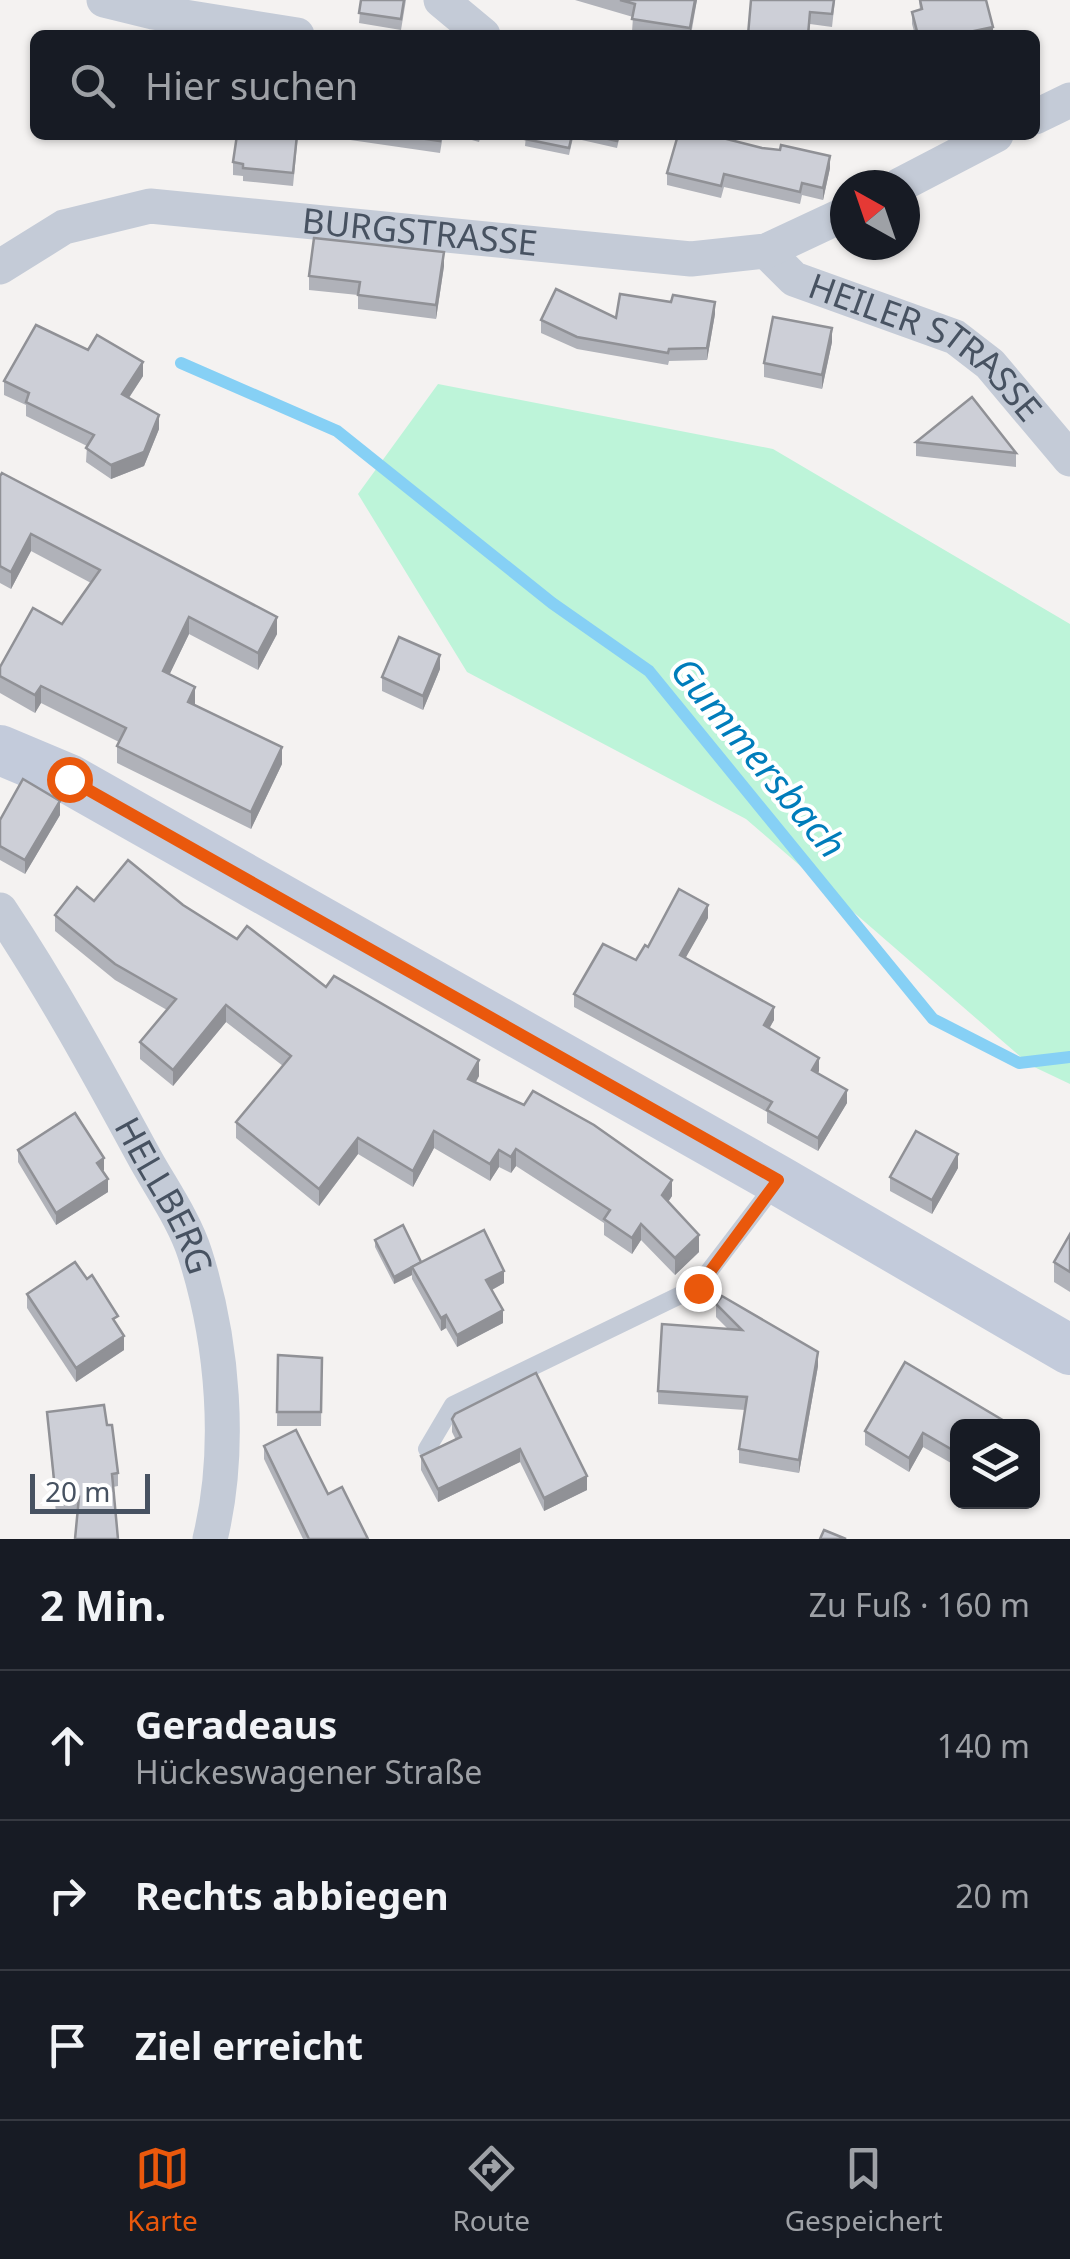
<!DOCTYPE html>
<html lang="de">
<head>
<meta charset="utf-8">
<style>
  :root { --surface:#171b24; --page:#20242c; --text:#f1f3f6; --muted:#9ea1a6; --line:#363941; --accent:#ea580c }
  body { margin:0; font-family:"Noto Sans",sans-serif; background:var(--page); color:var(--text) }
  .controls { position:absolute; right:30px; bottom:30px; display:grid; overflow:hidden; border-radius:15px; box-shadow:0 2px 8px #0004 }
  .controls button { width:90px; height:90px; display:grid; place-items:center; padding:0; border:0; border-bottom:2px solid var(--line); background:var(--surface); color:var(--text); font:50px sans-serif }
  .compass { position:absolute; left:830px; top:170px; width:90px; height:90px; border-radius:50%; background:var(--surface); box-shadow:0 2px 8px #0004; rotate:320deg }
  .scale { position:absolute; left:30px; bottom:25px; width:120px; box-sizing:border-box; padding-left:10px; border:5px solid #475261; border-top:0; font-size:28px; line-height:35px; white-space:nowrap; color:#475261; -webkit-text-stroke:8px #fff; paint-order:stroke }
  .stop { position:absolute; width:30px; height:30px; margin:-22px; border:8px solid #ea580c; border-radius:50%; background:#fff }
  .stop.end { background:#ea580c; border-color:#fff; box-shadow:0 2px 10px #0008 }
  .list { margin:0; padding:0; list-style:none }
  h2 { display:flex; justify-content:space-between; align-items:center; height:130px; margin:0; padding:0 40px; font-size:42px }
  h2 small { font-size:32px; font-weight:400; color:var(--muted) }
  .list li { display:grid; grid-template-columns:65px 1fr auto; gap:30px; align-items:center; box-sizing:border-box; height:150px; padding:0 40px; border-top:2px solid var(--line) }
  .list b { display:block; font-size:38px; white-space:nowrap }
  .list p { margin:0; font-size:32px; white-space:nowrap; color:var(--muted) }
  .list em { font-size:32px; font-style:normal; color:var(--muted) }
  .icon { flex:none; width:55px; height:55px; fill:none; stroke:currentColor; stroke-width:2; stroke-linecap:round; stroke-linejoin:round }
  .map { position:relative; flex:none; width:1070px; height:1539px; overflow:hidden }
  .search { position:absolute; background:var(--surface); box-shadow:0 2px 8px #0004; left:30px; right:30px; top:30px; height:110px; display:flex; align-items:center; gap:25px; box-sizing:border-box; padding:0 35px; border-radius:15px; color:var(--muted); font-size:38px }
  .sheet { height:580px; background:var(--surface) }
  nav { display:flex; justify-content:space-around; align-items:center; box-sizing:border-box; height:140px; border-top:2px solid var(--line); background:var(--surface); font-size:28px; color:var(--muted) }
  nav a { display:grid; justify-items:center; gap:5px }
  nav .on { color:var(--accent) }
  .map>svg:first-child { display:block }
  .green { fill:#bdf4d9 }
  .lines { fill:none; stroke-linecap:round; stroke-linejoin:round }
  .stream { stroke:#86d0f5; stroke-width:12 }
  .lane { stroke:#c4cbd7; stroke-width:18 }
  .street { stroke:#c4cbd7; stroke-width:35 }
  .secondary { stroke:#c3cbdb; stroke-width:50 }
  .wall { fill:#b0b2b9 }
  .shaded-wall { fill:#909196 }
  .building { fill:#cdcfd7; stroke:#909196; stroke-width:2.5 }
  .route { stroke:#ea580c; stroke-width:12 }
  .labels { text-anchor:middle; stroke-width:8; stroke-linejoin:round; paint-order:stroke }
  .street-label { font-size:35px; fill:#475261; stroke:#fff }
  .water-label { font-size:38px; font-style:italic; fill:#007dbb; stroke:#fff }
</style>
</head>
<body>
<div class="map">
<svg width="1070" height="1539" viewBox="0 0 1070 1539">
  <rect width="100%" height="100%" fill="#f4f2f1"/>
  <!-- green -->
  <path class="green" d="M438,384L773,449L1070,624V1084L1030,1065L746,819L467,672L358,494Z"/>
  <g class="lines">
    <!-- stream -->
    <path class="stream" d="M181,363L337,431L552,603L649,671L933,1019L1019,1063L1070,1057"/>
    <!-- lane -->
    <path class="lane" d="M427,1449L453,1405L697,1287L777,1182"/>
    <!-- street -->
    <g class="street">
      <path d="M104,0L153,12L297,35"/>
      <path d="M441,0L483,35"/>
      <path d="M1035,117L1070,100"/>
      <path d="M900,185L996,135"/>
      <path id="s1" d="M766,251L794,279L955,337L990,364L1070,459"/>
      <path id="s2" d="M0,267L64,227L150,206L691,259L766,251L845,214"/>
      <path id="s3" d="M0,910C52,988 97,1070 142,1153C159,1185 184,1219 195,1254C223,1342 232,1449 210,1539"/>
    </g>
    <!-- secondary -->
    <path class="secondary" d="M0,750L69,779L778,1180L1070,1350"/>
  </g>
  <!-- wall -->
  <g class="wall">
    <path d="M361,0H406L401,30L359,23Z"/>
    <path d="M575,0H697L691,35H652L632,32L633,17Z"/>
    <path d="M835,0L832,27L810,24L809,35H748Z"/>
    <path d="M919,0L993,35H915L912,24V12L920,10Z"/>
    <path d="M298,135L293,186L243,181V176L233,175V162Z"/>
    <path d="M316,135H443L440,153Z"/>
    <path d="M454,135H481L479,142Z"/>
    <path d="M526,135H620L617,148L573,138L569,155L525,146Z"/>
    <path d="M830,168L823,200L802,195L800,204L724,187L721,198L667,185V173Z"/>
    <path d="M444,266L436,319L358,309V295L309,290V276Z"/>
    <path d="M715,314L707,360L669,361L668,365L577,349L541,333V320Z"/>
    <path d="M832,342L822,389L764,377V363Z"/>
    <path d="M143,376L129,398L159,429L144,466L111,479L86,462L87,446L26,416V405L4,395V381Z"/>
    <path d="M916,442L1016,453V467L916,456Z"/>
    <path d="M0,476L277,634L258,670L189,634L169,675L195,705L282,764L251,829L117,763V746L119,742L41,703L35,713L0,693V667L62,624L91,583L31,551L11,589L0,583Z"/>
    <path d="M440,669L423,710L382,691V677Z"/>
    <path d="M60,815L25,874L0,860V820Z"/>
    <path d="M94,901L183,905L237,939L326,987L479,1076L476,1082L672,1196L668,1202L699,1252L675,1275L641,1240L632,1254L604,1235V1223L516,1166L511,1173L499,1167L490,1181L434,1148L413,1187L358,1154L319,1206L236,1138V1122L283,1066L226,1022L173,1086L140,1059V1042L167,1010L115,980L55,931V915Z"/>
    <path d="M708,918L685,958L774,1020L769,1028L819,1071L818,1073L847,1103L818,1151L767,1123V1112L574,1007V994L636,960L648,947Z"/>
    <path d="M18,1150L104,1170L103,1171L108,1192L56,1225L18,1162Z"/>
    <path d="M958,1168L932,1214L890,1191V1177Z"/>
    <path d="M1070,1234V1292L1054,1282V1262Z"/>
    <path d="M375,1240L421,1262L504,1283L492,1290L503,1323L457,1347L446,1328L441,1331L412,1279V1275L394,1284L375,1247Z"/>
    <path d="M27,1294L118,1326L124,1350L76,1382L27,1308Z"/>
    <path d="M716,1304L818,1366L799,1473L739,1463V1449L745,1410L658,1404V1391L728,1329L716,1317Z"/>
    <path d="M278,1355L322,1358L321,1426H277Z"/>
    <path d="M905,1362L1011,1425V1426H958V1467L923,1447L909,1472L865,1445V1431Z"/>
    <path d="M536,1373L587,1490L544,1511L520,1462L438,1502L421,1470V1456L456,1440L452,1432V1419Z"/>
    <path d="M47,1412L107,1425L118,1473V1486L113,1487L78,1510L56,1513Z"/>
    <path d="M264,1446L328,1494L368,1539H303L264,1459Z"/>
  </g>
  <!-- shaded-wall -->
  <g class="shaded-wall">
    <path d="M695,0H697L690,35V28Z"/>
    <path d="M993,27V35H965V33Z"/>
    <path d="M830,156V168L823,200V188Z"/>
    <path d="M444,252V266L436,319V305Z"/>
    <path d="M715,302V314L707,360V348Z"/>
    <path d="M832,328V342L822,389V375Z"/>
    <path d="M143,362V376L122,408V394Z"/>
    <path d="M159,415V429L144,466L111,479V465Z"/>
    <path d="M31,534V551L11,589V572Z"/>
    <path d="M189,617V634L163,688V671Z"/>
    <path d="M277,617V634L258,670V653Z"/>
    <path d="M440,655V669L423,710V696Z"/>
    <path d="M41,686V703L35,713V695Z"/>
    <path d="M195,687V705L188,719V702Z"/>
    <path d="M282,747V764L251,829V812Z"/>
    <path d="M60,801V815L25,874V860Z"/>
    <path d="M708,905V918L680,968V955Z"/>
    <path d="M226,1005V1022L173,1086V1070Z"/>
    <path d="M774,1007V1020L764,1038V1025Z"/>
    <path d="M819,1058V1071L812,1083V1070Z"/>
    <path d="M479,1060V1076L468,1095V1079Z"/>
    <path d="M847,1090V1103L818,1151V1138Z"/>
    <path d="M434,1131V1148L413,1187V1171Z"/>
    <path d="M358,1138V1154L319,1206V1189Z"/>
    <path d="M516,1149V1166L511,1173V1157Z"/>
    <path d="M499,1150V1167L490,1181V1164Z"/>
    <path d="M958,1154V1168L932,1214V1200Z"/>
    <path d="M104,1158V1170L97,1175V1163Z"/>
    <path d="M108,1179V1192L56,1225V1213Z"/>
    <path d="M672,1180V1196L662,1211V1195Z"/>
    <path d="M641,1224V1240L632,1254V1238Z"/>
    <path d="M699,1235V1252L675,1275V1258Z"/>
    <path d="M412,1267V1275L394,1284V1277Z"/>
    <path d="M504,1271V1283L486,1293V1280Z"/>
    <path d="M503,1310V1323L457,1347V1335Z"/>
    <path d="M446,1315V1328L441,1331V1318Z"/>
    <path d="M124,1336V1350L76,1382V1368Z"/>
    <path d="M818,1352V1366L799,1473V1460Z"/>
    <path d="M923,1433V1447L909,1472V1458Z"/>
    <path d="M520,1449V1462L438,1502V1489Z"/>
    <path d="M587,1476V1490L544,1511V1498Z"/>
  </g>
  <!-- building -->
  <g class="building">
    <path d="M361,0H404L401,19L359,13Z"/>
    <path d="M620,0H695L690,28L632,19L635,4Z"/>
    <path d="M751,0H834L832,14L810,12L808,35H748Z"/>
    <path d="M920,0H986L993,27L965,33L966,35H918L912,12L922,9Z"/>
    <path d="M237,135H297L293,173L243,168V164L233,162Z"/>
    <path d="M399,135H441L440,141Z"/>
    <path d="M526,135H572L569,148L525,139Z"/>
    <path d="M591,135H619L617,141Z"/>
    <path d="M678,135H711L762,148L780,150L781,145L830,156L823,188L802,183L800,192L724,174L721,186L667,173Z"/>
    <path d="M314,238L444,252L436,305L358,295L360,282L309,276Z"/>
    <path d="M556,289L616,318L620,294L671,302L673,295L715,302L707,348L669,349L668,353L577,337L541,320Z"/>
    <path d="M773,317L832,328L822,375L764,363Z"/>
    <path d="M36,325L88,350L97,335L143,362L122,394L159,415L144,452L111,465L86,448L94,435L26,402L29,393L4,381Z"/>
    <path d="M972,397L1016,453L916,442Z"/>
    <path d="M2,473L277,617L258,653L189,617L163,671L195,687L188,702L282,747L251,812L117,746L126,728L41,686L35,695L0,676V667L33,608L62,624L100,570L31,534L11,572L0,566V476Z"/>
    <path d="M399,637L440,655L423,696L382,677Z"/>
    <path d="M23,779L60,801L25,860L0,846V820Z"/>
    <path d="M128,860L183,905L237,939L247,926L326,987L334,976L479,1060L468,1079L524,1105L533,1091L594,1125L672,1180L662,1195L699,1235L675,1258L641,1224L632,1238L604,1219L610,1210L516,1149L511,1157L499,1150L490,1164L434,1131L413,1171L358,1138L319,1189L236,1122L291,1056L226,1005L173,1070L140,1042L176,999L115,964L55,915L77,887L94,901Z"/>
    <path d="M679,889L708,905L680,955L774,1007L764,1025L819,1058L812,1070L847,1090L818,1138L767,1110L772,1102L574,994L603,944L636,960L645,945L648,947Z"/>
    <path d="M75,1113L104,1158L97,1163L108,1179L56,1213L18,1150Z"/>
    <path d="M916,1131L958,1154L932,1200L890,1177Z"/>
    <path d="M403,1225L421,1262L394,1277L375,1240Z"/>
    <path d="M484,1230L504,1271L486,1280L503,1310L457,1335L446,1315L441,1318L412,1267Z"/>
    <path d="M1070,1234V1272L1054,1262Z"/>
    <path d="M75,1262L87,1279L92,1275L118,1316L113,1319L124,1336L76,1368L27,1294Z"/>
    <path d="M722,1296L818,1352L799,1460L739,1449L747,1397L658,1391L662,1324L742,1330L716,1304Z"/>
    <path d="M278,1355L322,1358L321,1412H277Z"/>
    <path d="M905,1362L1011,1425L1010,1426H958V1453L923,1433L909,1458L865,1431Z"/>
    <path d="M536,1373L587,1476L544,1498L520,1449L438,1489L421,1456L461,1437L452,1419L455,1414Z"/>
    <path d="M104,1405L107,1425H112L118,1473L112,1474L118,1539H75L79,1497L56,1499L47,1412Z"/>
    <path d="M296,1430L328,1494L342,1487L368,1539H309L264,1446Z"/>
    <path d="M824,1530L846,1539H820Z"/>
  </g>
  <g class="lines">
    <!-- route -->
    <path class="route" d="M69,779L778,1180L698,1288"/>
  </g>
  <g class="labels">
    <!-- street labels -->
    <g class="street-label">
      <text dy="12" stroke="none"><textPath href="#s2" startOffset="435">BURGSTRASSE</textPath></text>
      <text dy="12" stroke="none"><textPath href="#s1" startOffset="190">HEILER STRASSE</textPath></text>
      <text dy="12" stroke="none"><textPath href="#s3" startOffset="330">HELLBERG</textPath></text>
    </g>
    <!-- water labels -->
    <g class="water-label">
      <text transform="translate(758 758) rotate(50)" y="13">Gummersbach</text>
    </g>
  </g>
</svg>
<div class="controls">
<button><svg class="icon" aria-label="layers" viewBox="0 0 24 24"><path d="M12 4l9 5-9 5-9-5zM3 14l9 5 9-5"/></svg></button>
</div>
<svg class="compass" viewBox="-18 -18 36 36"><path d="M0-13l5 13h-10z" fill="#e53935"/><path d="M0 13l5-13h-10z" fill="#9ea1a6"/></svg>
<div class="scale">20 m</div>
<div class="stop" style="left:69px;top:779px"></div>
<div class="stop end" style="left:698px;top:1288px"></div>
<div class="search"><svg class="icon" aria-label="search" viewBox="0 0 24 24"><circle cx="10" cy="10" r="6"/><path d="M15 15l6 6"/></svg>Hier suchen</div>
</div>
<section class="sheet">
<h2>2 Min.<small>Zu Fuß · 160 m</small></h2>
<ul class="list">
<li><svg class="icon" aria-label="ahead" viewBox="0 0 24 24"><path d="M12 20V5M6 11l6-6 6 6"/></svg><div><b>Geradeaus</b><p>Hückeswagener Straße</p></div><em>140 m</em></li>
<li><svg class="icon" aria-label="right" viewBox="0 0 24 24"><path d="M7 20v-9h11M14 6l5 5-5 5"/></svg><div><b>Rechts abbiegen</b></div><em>20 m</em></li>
<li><svg class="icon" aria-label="arrive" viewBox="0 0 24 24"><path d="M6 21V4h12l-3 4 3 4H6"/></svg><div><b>Ziel erreicht</b></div></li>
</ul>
</section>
<nav>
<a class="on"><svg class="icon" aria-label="map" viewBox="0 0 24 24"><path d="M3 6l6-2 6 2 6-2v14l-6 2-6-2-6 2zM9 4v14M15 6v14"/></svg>Karte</a>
<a><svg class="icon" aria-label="directions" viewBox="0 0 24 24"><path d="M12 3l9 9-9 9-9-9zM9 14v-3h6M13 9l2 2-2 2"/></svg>Route</a>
<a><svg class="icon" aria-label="saved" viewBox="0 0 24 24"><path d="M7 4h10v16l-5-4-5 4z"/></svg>Gespeichert</a>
</nav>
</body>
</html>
